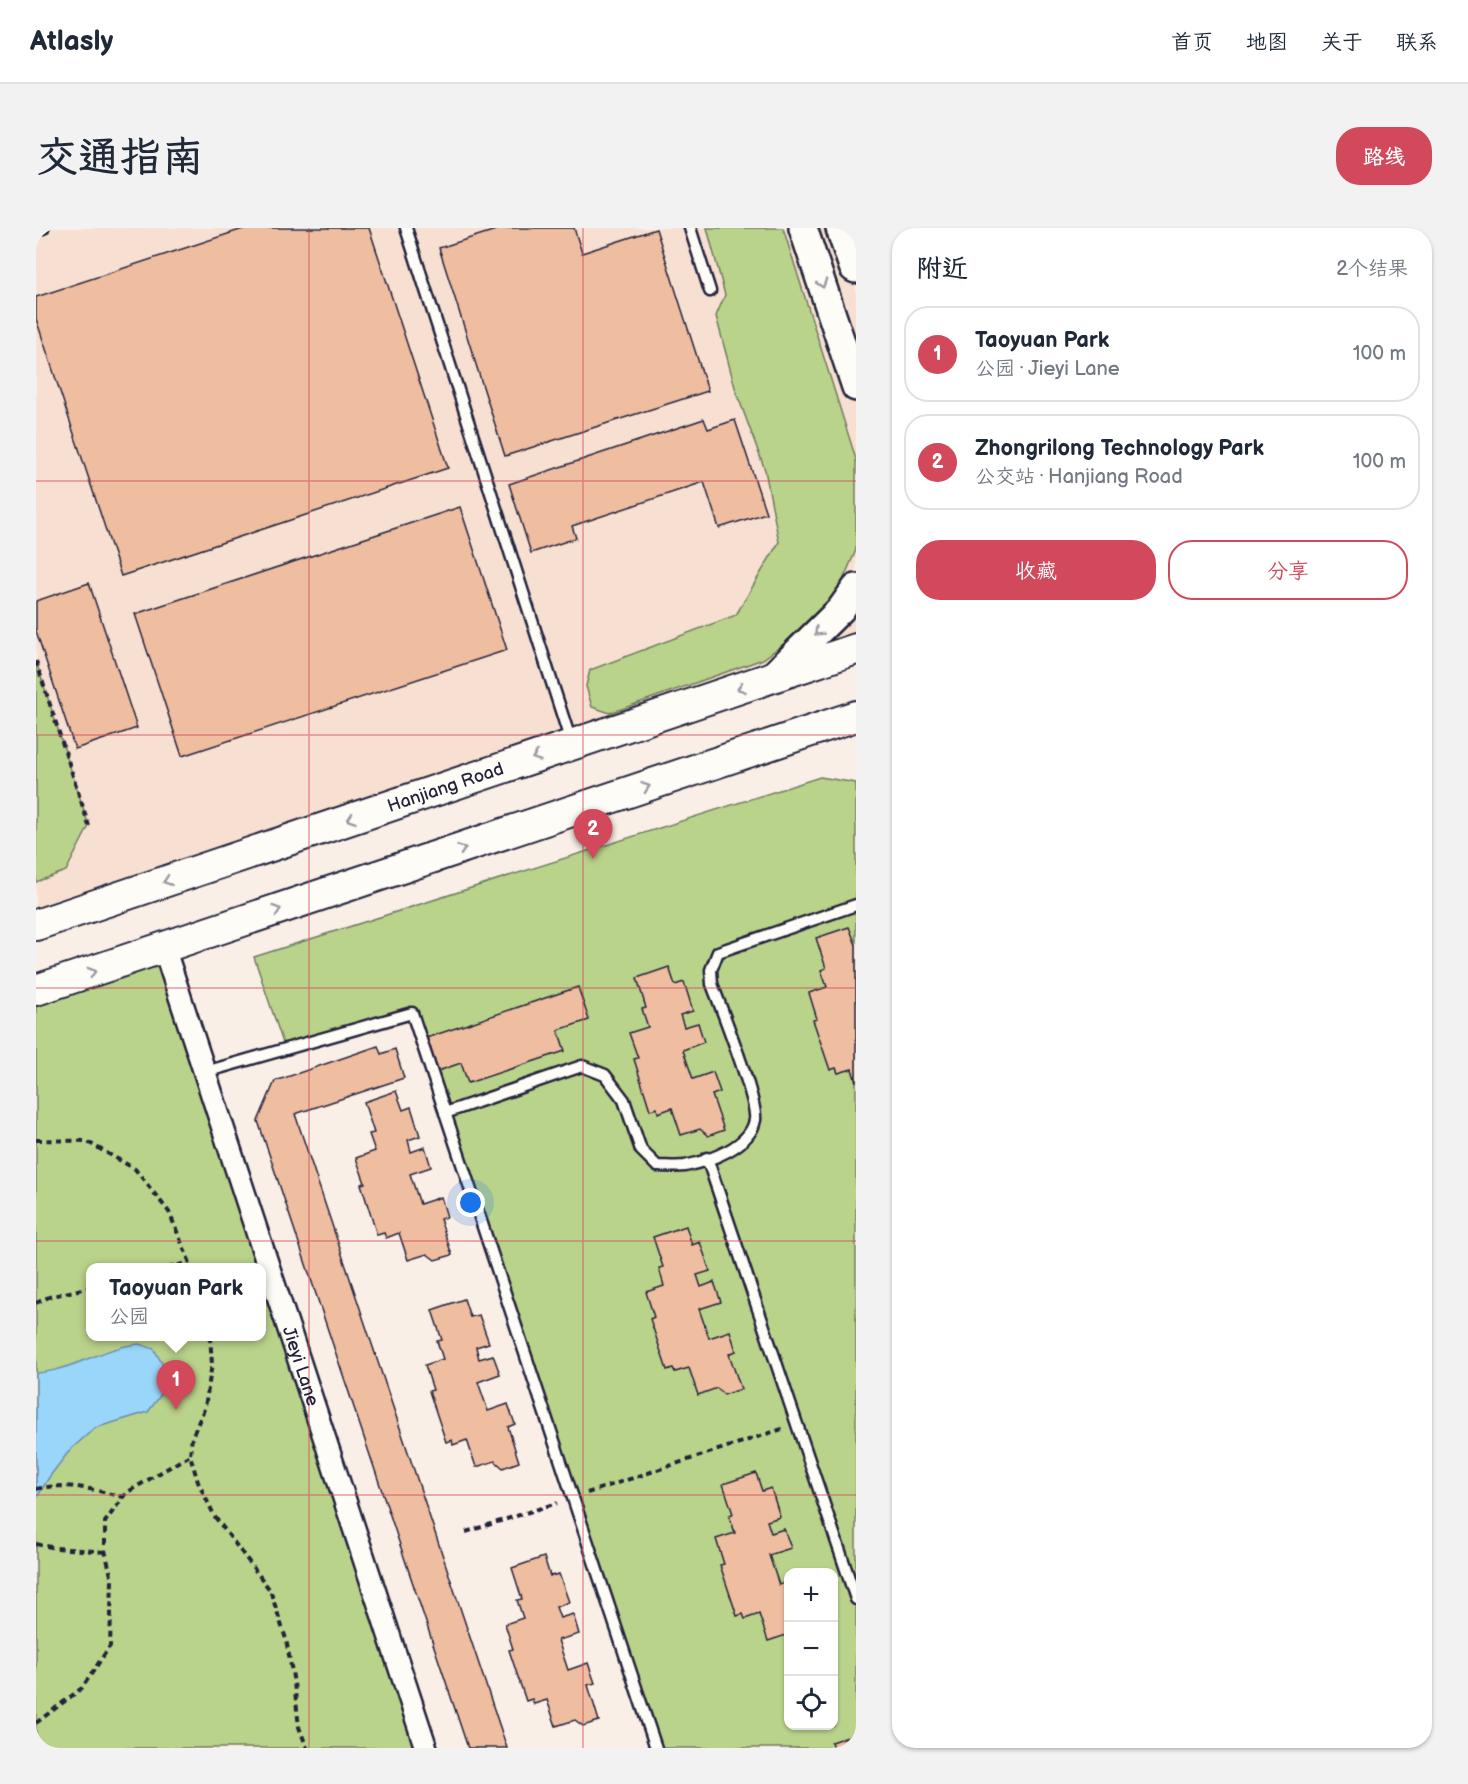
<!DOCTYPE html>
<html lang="zh">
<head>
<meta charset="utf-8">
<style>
  :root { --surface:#fff; --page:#f2f2f3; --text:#1f2937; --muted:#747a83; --line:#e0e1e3; --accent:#d1495b }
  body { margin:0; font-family:"Balsamiq Sans","LXGW WenKai TC",sans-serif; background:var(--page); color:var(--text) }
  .controls { position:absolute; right:18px; bottom:18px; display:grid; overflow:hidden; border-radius:12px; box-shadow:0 2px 4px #0004 }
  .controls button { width:54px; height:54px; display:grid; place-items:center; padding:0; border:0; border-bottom:2px solid var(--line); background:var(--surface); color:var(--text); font:30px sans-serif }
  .you { position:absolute; left:435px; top:975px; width:21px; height:21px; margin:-15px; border:4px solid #fff; border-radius:50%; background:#1a73e8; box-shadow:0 0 0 9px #1a73e833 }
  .badge { display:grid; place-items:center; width:39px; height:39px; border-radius:50%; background:var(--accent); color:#fff; font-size:20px; font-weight:700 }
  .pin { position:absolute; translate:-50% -50px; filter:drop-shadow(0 2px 3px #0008) }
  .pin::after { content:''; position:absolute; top:32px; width:21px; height:18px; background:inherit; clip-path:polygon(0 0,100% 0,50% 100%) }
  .popup { position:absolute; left:50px; top:1035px; width:180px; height:78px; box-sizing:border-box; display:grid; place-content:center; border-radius:12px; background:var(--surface); filter:drop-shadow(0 2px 4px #0005); font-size:20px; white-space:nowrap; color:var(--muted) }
  .popup b { font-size:22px; color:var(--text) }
  .popup::after { content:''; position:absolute; left:50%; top:100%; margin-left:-12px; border:12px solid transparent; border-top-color:var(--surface) }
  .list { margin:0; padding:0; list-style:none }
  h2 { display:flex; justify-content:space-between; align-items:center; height:78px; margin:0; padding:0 24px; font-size:26px }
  h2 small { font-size:20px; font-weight:400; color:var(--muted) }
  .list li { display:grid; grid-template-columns:39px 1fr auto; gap:18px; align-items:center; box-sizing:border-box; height:96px; margin:0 12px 12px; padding:0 12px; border:2px solid var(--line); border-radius:24px }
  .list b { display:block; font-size:22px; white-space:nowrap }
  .list p { margin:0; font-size:20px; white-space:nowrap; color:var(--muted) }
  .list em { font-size:20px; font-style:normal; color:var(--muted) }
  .actions { display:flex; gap:12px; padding:18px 24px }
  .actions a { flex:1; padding:14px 0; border:2px solid var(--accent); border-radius:24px; text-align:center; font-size:21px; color:var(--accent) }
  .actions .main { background:var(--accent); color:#fff }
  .icon { flex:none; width:33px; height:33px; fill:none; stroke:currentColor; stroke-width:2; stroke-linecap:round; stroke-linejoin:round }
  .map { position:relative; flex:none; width:820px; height:1520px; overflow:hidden; border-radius:24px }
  header { display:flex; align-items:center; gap:36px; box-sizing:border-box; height:84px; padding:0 30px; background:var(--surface); border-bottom:2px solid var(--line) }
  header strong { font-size:28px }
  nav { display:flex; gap:33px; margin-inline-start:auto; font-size:21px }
  .intro { display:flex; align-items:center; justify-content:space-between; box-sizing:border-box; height:144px; padding:0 36px }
  h1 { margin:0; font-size:42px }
  .button { padding:15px 27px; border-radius:24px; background:var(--accent); color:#fff; font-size:21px; font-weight:700 }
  main { display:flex; gap:36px; padding:0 36px }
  aside { flex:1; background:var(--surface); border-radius:24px; box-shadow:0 2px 4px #0004 }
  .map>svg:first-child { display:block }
  .built { fill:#f7e0d1 }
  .green { fill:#bad38a; stroke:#6e7a62; stroke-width:1.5; fill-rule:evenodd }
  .water { fill:#9ad5fa; stroke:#6a8dae; stroke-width:1.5 }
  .building { fill:#efbda0; stroke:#22223b; stroke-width:1.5 }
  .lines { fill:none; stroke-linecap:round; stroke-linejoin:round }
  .service-casing { stroke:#22223b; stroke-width:15 }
  .minor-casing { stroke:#22223b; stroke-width:26 }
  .tertiary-casing { stroke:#22223b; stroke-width:32 }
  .secondary-casing { stroke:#22223b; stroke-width:34 }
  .primary-casing { stroke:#22223b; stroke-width:38 }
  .path { stroke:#22223b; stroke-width:4; stroke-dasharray:6 4.5; stroke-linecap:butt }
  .service { stroke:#fdfcf7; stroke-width:10 }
  .minor { stroke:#fdfcf7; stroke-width:21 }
  .tertiary { stroke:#fdfcf7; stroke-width:27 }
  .secondary { stroke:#fdfcf7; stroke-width:30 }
  .primary { stroke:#fdfcf7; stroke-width:33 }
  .oneway { stroke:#9a9aa2 }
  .grid { fill:none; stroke:#d1495b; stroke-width:1.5; stroke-opacity:0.55 }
  .labels { text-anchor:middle; stroke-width:4.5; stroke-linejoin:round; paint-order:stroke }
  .street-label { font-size:18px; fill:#22223b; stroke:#fdfcf7 }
</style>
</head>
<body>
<header>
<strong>Atlasly</strong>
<nav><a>首页</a><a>地图</a><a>关于</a><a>联系</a></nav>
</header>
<div class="intro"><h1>交通指南</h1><a class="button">路线</a></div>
<main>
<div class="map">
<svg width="820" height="1520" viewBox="0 0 820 1520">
  <rect width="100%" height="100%" fill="#faefe6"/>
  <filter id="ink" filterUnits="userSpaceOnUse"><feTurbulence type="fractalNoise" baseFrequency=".0167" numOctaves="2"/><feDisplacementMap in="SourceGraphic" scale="12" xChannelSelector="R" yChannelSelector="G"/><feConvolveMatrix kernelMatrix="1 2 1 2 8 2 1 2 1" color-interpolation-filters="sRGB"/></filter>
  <g filter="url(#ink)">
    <!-- built -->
    <path class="built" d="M0,0H808L820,35V421L0,697Z"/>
    <!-- green -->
    <g class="green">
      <path d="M671,0H747L820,231V322L794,382L727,431L574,485L556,479L550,458L554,442L700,387L743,314L729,242L700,163L680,88L689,67Z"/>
      <path d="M0,433L53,598L30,643L0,654Z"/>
      <path d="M784,549L820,555V1520H620L376,785L249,821L218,729ZM752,1344H798V1498H752Z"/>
      <path d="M128,720L390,1520H0V762ZM54,1040H225V1108H54Z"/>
    </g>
    <!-- water -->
    <path class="water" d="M103,1116L118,1121L129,1141L124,1168L112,1184L59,1200L34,1222L14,1248L0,1271V1145C36,1143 67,1119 103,1116Z"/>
    <!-- building -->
    <g class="building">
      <path d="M210,0H333L412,240L85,348L0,91V69Z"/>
      <path d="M466,0H538L546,25L620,1L672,163L469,228L403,20Z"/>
      <path d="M668,191L672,201L699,192L730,285L683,300L668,254L536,298L540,310L495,325L473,256Z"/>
      <path d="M424,279L471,422L146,528L99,386Z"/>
      <path d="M53,355L101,500L39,521L0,403V373Z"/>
      <path d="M813,699L820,717V854L816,841L802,845L800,840L794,842L777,792L781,791L773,765L791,759L785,742L790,740L780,710Z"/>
      <path d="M633,739L639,757L648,754L657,783L644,787L648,799L662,795L668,814L647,822L657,851L677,844L684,864L676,867L688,902L672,908L664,901L645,907L636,880L622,885L621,880L614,882L598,831L602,830L593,805L612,799L606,781L610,780L601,750Z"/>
      <path d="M542,759L553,792L522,802L529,823L432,855L425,835L402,843L390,810Z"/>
      <path d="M342,818L345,826L359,821L368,850L259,886L471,1520H432L222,893L239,853Z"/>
      <path d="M360,863L367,882L375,879L384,908L372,912L375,924L389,919L395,939L374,946L384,976L405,969L411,989L404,991L416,1027L399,1032L391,1026L372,1032L363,1005L350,1010L348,1005L341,1007L325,956L329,955L320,930L339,923L333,906L338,905L328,874Z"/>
      <path d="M650,998L656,1017L664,1014L674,1043L661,1047L665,1059L678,1054L685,1074L663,1081L673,1110L694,1103L700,1123L693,1126L705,1161L688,1167L681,1160L662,1167L653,1140L639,1144L637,1140L631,1142L614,1091L618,1089L610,1064L628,1058L623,1040L627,1039L617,1009Z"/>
      <path d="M428,1071L434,1089L443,1087L453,1115L440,1119L443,1131L457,1127L464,1146L442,1154L452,1183L472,1176L479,1196L472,1199L483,1234L467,1240L459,1233L440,1239L431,1212L417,1217L416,1212L410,1214L393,1163L397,1162L389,1137L407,1131L401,1113L406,1112L396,1082Z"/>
      <path d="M720,1245L726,1263L735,1260L744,1289L731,1293L735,1305L748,1301L755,1320L733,1327L743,1357L752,1354V1409L750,1407L732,1413L723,1386L709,1391L707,1386L701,1388L684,1337L688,1336L680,1311L699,1305L693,1287L697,1286L687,1256Z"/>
      <path d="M508,1329L514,1348L523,1346L533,1374L520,1379L524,1390L537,1386L543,1406L522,1412L532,1442L552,1435L559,1455L552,1457L563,1493L547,1498L539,1492L520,1498L511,1472L498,1476L496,1471L490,1473L473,1422L477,1421L469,1396L487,1390L481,1372L486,1371L476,1340Z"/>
      <path d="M820,1506V1520H797L795,1514Z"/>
    </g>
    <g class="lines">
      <!-- service casing -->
      <g class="service-casing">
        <g id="service">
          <path d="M370,0L535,514"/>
          <path d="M654,0L674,63"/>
          <path d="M0,2L7,0"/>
          <path d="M169,844L376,785L620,1520"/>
          <path d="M409,885L546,838L569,847L588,872L605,922L621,938C630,938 641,939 649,938C673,933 714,919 719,892C722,873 685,780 676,756L675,742L682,724L820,677"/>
          <path d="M671,930L820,1371"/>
        </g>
      </g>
      <!-- minor casing -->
      <g class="minor-casing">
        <g id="minor">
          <path id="s1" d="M128,720L390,1520"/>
        </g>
      </g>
      <!-- tertiary casing -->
      <g class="tertiary-casing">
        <g id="tertiary">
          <path d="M767,0L820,159"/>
          <path d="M736,449L805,381L820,360"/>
        </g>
      </g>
      <!-- secondary casing -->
      <g class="secondary-casing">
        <g id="secondary">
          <path id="s2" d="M0,697L820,421"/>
          <path d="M0,762L820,488"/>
        </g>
      </g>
      <!-- primary casing -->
      <g class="primary-casing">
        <path id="primary" d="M807,0L820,38"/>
      </g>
      <!-- path -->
      <g class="path">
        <path d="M0,433L53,598"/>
        <path d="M0,912L50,913L99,941L133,984L156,1040"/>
        <path d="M132,1040L154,1034"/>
        <path d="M0,1075L13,1069L54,1059"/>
        <path d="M174,1108L176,1136L169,1179L156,1209L154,1227L162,1254L179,1289L234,1362L250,1411L258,1455L263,1499L271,1520"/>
        <path d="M0,1261C33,1254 55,1261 87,1269"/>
        <path d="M551,1265L746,1201"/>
        <path d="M430,1304L521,1275"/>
        <path d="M0,1316L20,1320L70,1324"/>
        <path d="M0,1495L46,1460L74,1418L76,1352L69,1322V1294L90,1265L154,1227"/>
      </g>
      <!-- service -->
      <use href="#service" class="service"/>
      <!-- minor -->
      <use href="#minor" class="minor"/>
      <!-- tertiary -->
      <use href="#tertiary" class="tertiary"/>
      <!-- secondary -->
      <use href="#secondary" class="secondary"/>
      <!-- primary -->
      <use href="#primary" class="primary"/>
    </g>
    <!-- one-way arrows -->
    <defs><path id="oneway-chevron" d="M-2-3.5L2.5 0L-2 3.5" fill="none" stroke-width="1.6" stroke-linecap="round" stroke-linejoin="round" transform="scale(1.5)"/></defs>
    <g class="oneway">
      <use href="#oneway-chevron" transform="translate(786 56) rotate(72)"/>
      <use href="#oneway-chevron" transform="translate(782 404) rotate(135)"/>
      <use href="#oneway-chevron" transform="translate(705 460) rotate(161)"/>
      <use href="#oneway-chevron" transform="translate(500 529) rotate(161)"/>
      <use href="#oneway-chevron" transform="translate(610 559) rotate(-19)"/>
      <use href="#oneway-chevron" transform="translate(315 591) rotate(161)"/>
      <use href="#oneway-chevron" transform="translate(426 621) rotate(-19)"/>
      <use href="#oneway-chevron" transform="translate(131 653) rotate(161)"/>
      <use href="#oneway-chevron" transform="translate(241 682) rotate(-18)"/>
      <use href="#oneway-chevron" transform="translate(56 744) rotate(-18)"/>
    </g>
  </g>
  <!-- grid -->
  <path class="grid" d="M273,0V1520M547,0V1520M0,253H820M0,507H820M0,760H820M0,1013H820M0,1267H820"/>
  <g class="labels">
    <!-- street labels -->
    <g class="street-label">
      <text dy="6" stroke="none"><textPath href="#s2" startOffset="432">Hanjiang Road</textPath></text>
      <text dy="6" stroke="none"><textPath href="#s1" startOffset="440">Jieyi Lane</textPath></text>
    </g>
  </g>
</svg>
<div class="controls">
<button>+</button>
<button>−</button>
<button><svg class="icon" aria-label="locate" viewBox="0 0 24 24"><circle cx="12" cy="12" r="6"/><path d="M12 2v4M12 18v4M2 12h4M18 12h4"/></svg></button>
</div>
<div class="you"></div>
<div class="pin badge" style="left:140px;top:1182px">1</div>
<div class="popup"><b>Taoyuan Park</b>公园</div>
<div class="pin badge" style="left:557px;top:631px">2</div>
</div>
<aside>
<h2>附近<small>2个结果</small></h2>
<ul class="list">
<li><span class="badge">1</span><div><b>Taoyuan Park</b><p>公园 · Jieyi Lane</p></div><em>100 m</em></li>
<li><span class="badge">2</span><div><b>Zhongrilong Technology Park</b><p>公交站 · Hanjiang Road</p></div><em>100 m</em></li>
</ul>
<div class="actions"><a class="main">收藏</a><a>分享</a></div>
</aside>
</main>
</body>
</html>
